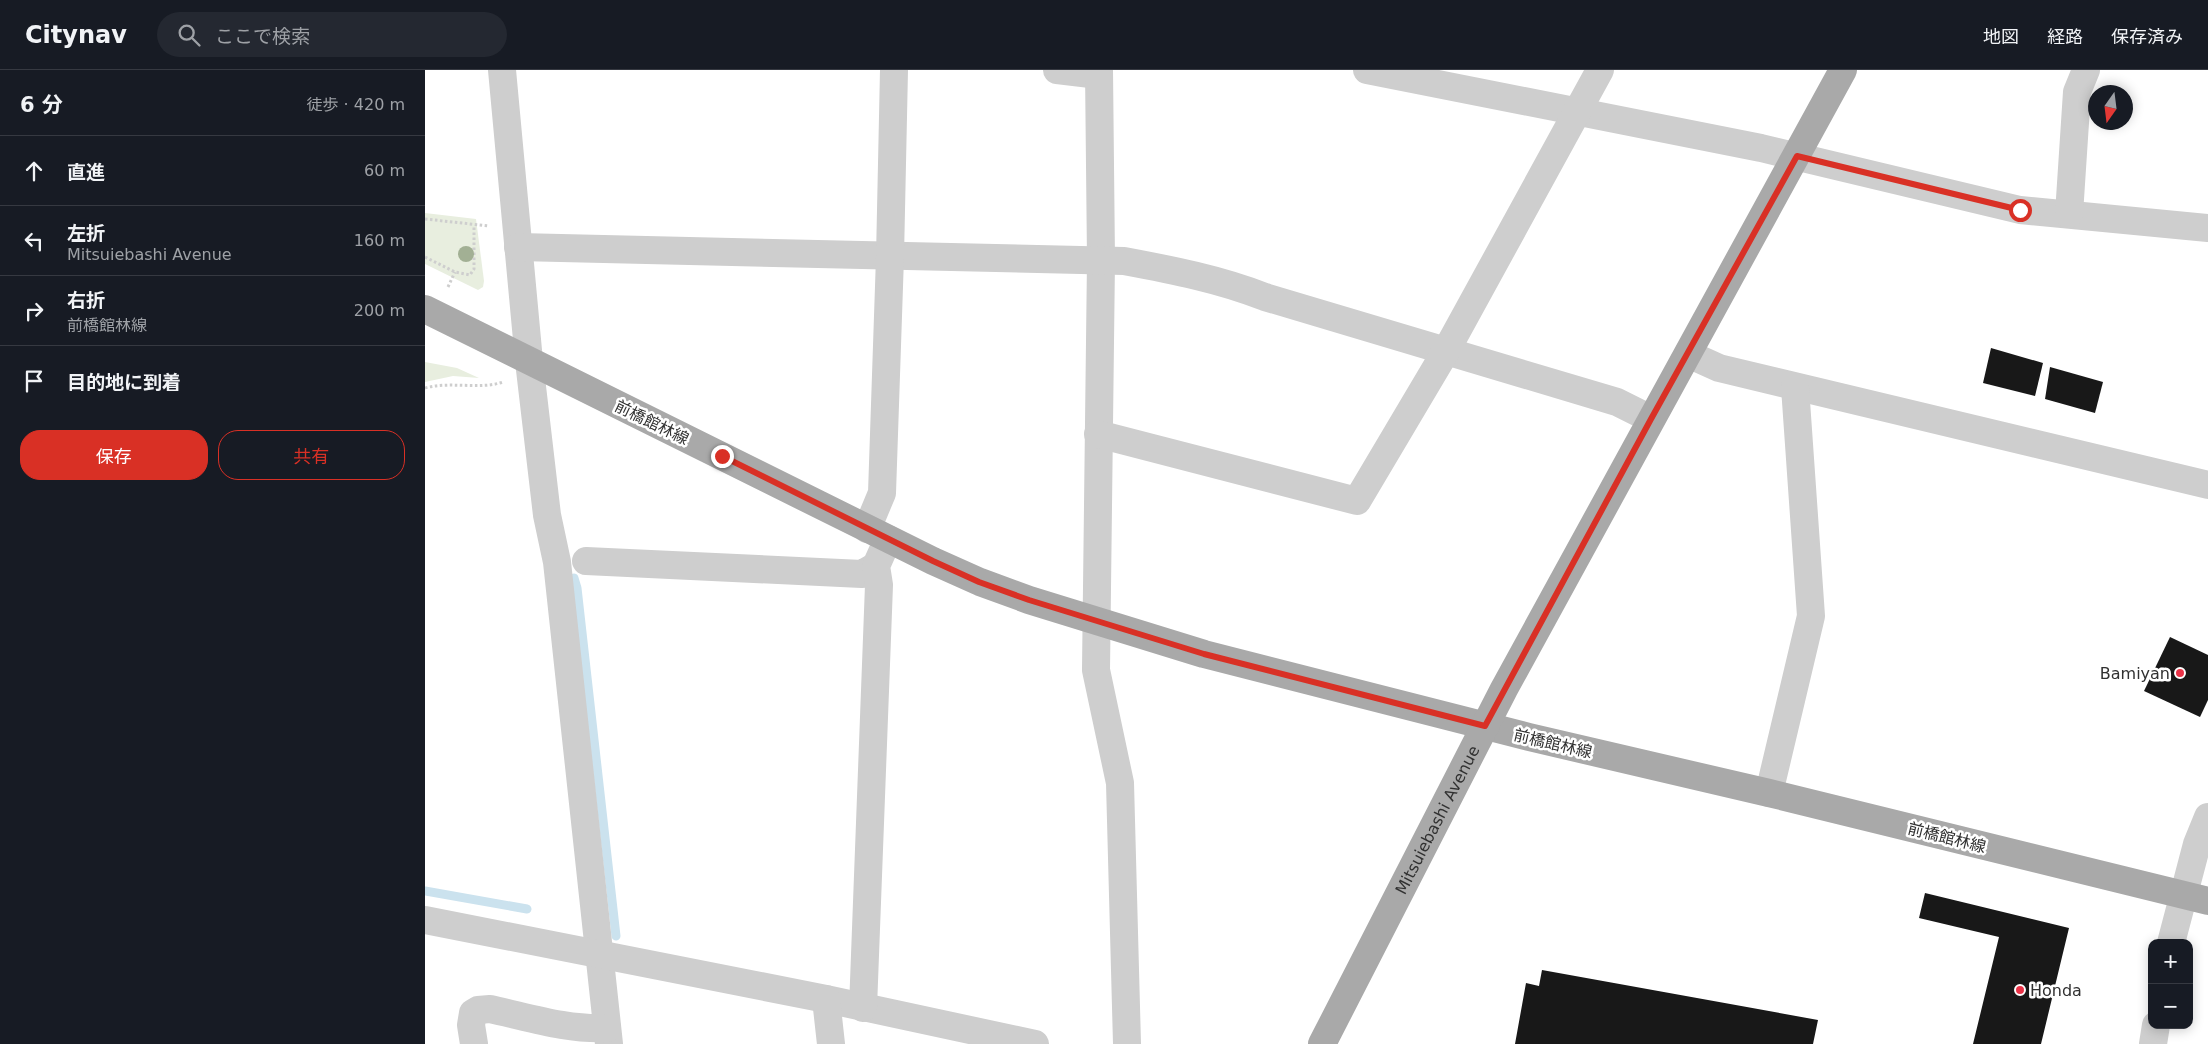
<!DOCTYPE html>
<html lang="ja">
<head>
<meta charset="utf-8">
<style>
  :root { --surface:#171b24; --page:#242831; --text:#f1f3f6; --muted:#9ea1a6; --line:#363941; --accent:#d93025 }
  body { margin:0; font-family:"DejaVu Sans","Noto Sans JP",sans-serif; background:var(--page); color:var(--text) }
  .controls { position:absolute; right:15px; bottom:15px; display:grid; overflow:hidden; border-radius:10px; box-shadow:0 2px 12px #0003 }
  .controls button { width:45px; height:45px; display:grid; place-items:center; padding:0; border:0; border-bottom:1px solid var(--line); background:var(--surface); color:var(--text); font:25px sans-serif }
  .compass { position:absolute; left:1663px; top:15px; width:45px; height:45px; border-radius:50%; background:var(--surface); box-shadow:0 2px 12px #0003; rotate:194deg }
  .stop { position:absolute; width:15px; height:15px; margin:-11px; border:4px solid #d93025; border-radius:50%; background:#fff }
  .stop.end { background:#d93025; border-color:#fff; box-shadow:0 1px 5px #0008 }
  .list { margin:0; padding:0; list-style:none }
  h2 { display:flex; justify-content:space-between; align-items:center; height:65px; margin:0; padding:0 20px; font-size:21px }
  h2 small { font-size:16px; font-weight:400; color:var(--muted) }
  .list li { display:grid; grid-template-columns:32px 1fr auto; gap:15px; align-items:center; box-sizing:border-box; height:70px; padding:0 20px; border-top:1px solid var(--line) }
  .list b { display:block; font-size:19px; white-space:nowrap }
  .list p { margin:0; font-size:16px; white-space:nowrap; color:var(--muted) }
  .list em { font-size:16px; font-style:normal; color:var(--muted) }
  .actions { display:flex; gap:10px; padding:15px 20px }
  .actions a { flex:1; padding:11px 0; border:1px solid var(--accent); border-radius:20px; text-align:center; font-size:18px; color:var(--accent) }
  .actions .main { background:var(--accent); color:#fff }
  .icon { flex:none; width:28px; height:28px; fill:none; stroke:currentColor; stroke-width:2; stroke-linecap:round; stroke-linejoin:round }
  .map { position:relative; flex:none; width:1783px; height:974px; overflow:hidden }
  header { display:flex; align-items:center; gap:30px; box-sizing:border-box; height:70px; padding:0 25px; background:var(--surface); border-bottom:1px solid var(--line) }
  header strong { font-size:24px }
  nav { display:flex; gap:28px; margin-inline-start:auto; font-size:18px }
  .search { width:350px; height:45px; background:var(--page); display:flex; align-items:center; gap:12px; box-sizing:border-box; padding:0 18px; border-radius:28px; color:var(--muted); font-size:19px }
  main { display:flex }
  aside { flex:1; background:var(--surface) }
  .map>svg:first-child { display:block }
  .green { fill:#e8eedf }
  .lines { fill:none; stroke-linecap:round; stroke-linejoin:round }
  .stream { stroke:#cbe2ee; stroke-width:9 }
  .building { fill:#181818 }
  .path { stroke:#cecece; stroke-width:3; stroke-dasharray:2.5 2.5; stroke-linecap:butt }
  .minor { stroke:#cecece; stroke-width:28 }
  .major { stroke:#a9a9a9; stroke-width:28 }
  .tree { fill:#a2b094 }
  .route { stroke:#d93025; stroke-width:6 }
  .poi-dot { fill:#ea3247; stroke:#fff; stroke-width:2 }
  .labels { text-anchor:middle; stroke-width:5; stroke-linejoin:round; paint-order:stroke }
  .street-label { font-size:16px; fill:#313131; stroke:#fff }
  .poi-label { font-size:16px; fill:#313131; stroke:#fff; text-anchor:end }
</style>
</head>
<body>
<header>
<strong>Citynav</strong>
<div class="search"><svg class="icon" aria-label="search" viewBox="0 0 24 24"><circle cx="10" cy="10" r="6"/><path d="M15 15l6 6"/></svg>ここで検索</div>
<nav><a>地図</a><a>経路</a><a>保存済み</a></nav>
</header>
<main>
<aside>
<h2>6 分<small>徒歩 · 420 m</small></h2>
<ul class="list">
<li><svg class="icon" aria-label="ahead" viewBox="0 0 24 24"><path d="M12 20V5M6 11l6-6 6 6"/></svg><div><b>直進</b></div><em>60 m</em></li>
<li><svg class="icon" aria-label="left" viewBox="0 0 24 24"><path d="M17 20v-9H6M10 6l-5 5 5 5"/></svg><div><b>左折</b><p>Mitsuiebashi Avenue</p></div><em>160 m</em></li>
<li><svg class="icon" aria-label="right" viewBox="0 0 24 24"><path d="M7 20v-9h11M14 6l5 5-5 5"/></svg><div><b>右折</b><p>前橋館林線</p></div><em>200 m</em></li>
<li><svg class="icon" aria-label="arrive" viewBox="0 0 24 24"><path d="M6 21V4h12l-3 4 3 4H6"/></svg><div><b>目的地に到着</b></div></li>
</ul>
<div class="actions"><a class="main">保存</a><a>共有</a></div>
</aside>
<div class="map">
<svg width="1783" height="974" viewBox="0 0 1783 974">
  <rect width="100%" height="100%" fill="#fff"/>
  <!-- green -->
  <g class="green">
    <path d="M0,143L51,149L59,211L58,217L53,220L0,194Z"/>
    <path d="M0,292L32,298L54,308L28,306L0,312Z"/>
  </g>
  <g class="lines">
    <!-- stream -->
    <g class="stream">
      <path d="M149,508L152,518L191,866"/>
      <path d="M0,821L102,839"/>
    </g>
  </g>
  <!-- building -->
  <g class="building">
    <path d="M1566,278L1618,293L1610,326L1558,313Z"/>
    <path d="M1625,297L1678,312L1670,343L1620,329Z"/>
    <path d="M1745,567L1783,585V630L1775,647L1719,621Z"/>
    <path d="M1500,823L1644,858L1616,974H1548L1574,867L1494,848Z"/>
    <path d="M1117,900L1393,950L1388,974H1090L1101,913L1114,916Z"/>
  </g>
  <g class="lines">
    <!-- path -->
    <g class="path">
      <path d="M0,149L64,156"/>
      <path d="M0,187L30,202L45,205L49,199V156"/>
      <path d="M23,217L30,202"/>
      <path d="M0,318C26,311 55,320 78,312"/>
    </g>
    <!-- minor -->
    <g class="minor">
      <path d="M77,0L104,291L122,445L132,492L184,974"/>
      <path d="M632,0L674,5"/>
      <path d="M674,0L676,190L671,600L695,713L702,974"/>
      <path d="M942,0L1336,78L1595,140L1783,158"/>
      <path d="M1644,144L1652,22L1661,0"/>
      <path d="M93,177L699,191C747,200 794,209 840,227L1192,332L1226,349"/>
      <path d="M1263,284L1294,298L1783,415"/>
      <path d="M673,364L932,431L1021,281L1175,0"/>
      <path d="M442,459L457,423L465,187L469,0"/>
      <path d="M161,491L437,504L451,496"/>
      <path d="M1344,723L1386,546L1370,317"/>
      <path d="M0,850L401,929L610,974"/>
      <path d="M1746,873L1772,774L1783,747"/>
      <path d="M401,929L406,974"/>
      <path d="M438,938L454,515L451,496L463,469"/>
      <path d="M49,974L46,955L48,943L53,940L65,939C103,947 142,960 182,958"/>
      <path d="M1728,974L1731,955"/>
    </g>
    <!-- major -->
    <g class="major">
      <path d="M0,239L508,491L555,512L604,530L779,584L1104,667L1344,723L1783,831"/>
      <path id="s1" d="M897,974L1079,619L1418,0"/>
    </g>
  </g>
  <!-- trees -->
  <circle class="tree" cx="41" cy="184" r="8"/>
  <g class="lines">
    <!-- route -->
    <path class="route" d="M297,386L508,491L554,512L604,530L779,584L1060,656L1226,349L1372,86L1595,140"/>
  </g>
  <!-- markers -->
  <g class="poi-dot">
    <circle cx="1755" cy="603" r="5"/>
    <circle cx="1595" cy="920" r="5"/>
  </g>
  <g class="labels">
    <!-- street labels -->
    <g class="street-label">
      <text transform="translate(227 352) rotate(26)" y="6">前橋館林線</text>
      <text transform="translate(1128 673) rotate(13)" y="6">前橋館林線</text>
      <text dy="6" stroke="none"><textPath href="#s1" startOffset="252">Mitsuiebashi Avenue</textPath></text>
      <text transform="translate(1522 767) rotate(14)" y="6">前橋館林線</text>
    </g>
    <!-- poi labels -->
    <g class="poi-label">
      <text x="1745" y="609">Bamiyan</text>
      <text x="1605" y="926" text-anchor="start">Honda</text>
    </g>
  </g>
</svg>
<div class="controls">
<button>+</button>
<button>−</button>
</div>
<svg class="compass" viewBox="-18 -18 36 36"><path d="M0-13l5 13h-10z" fill="#e53935"/><path d="M0 13l5-13h-10z" fill="#9ea1a6"/></svg>
<div class="stop" style="left:1595px;top:140px"></div>
<div class="stop end" style="left:297px;top:386px"></div>
</div>
</main>
</body>
</html>
